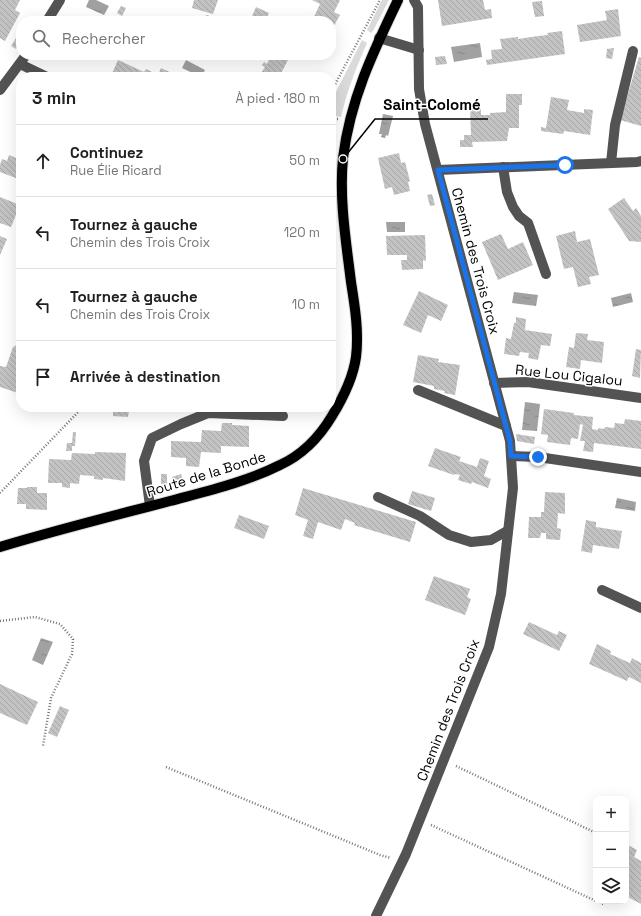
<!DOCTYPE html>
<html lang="fr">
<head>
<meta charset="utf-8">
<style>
  :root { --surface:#fff; --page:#f2f2f2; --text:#202124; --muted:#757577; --line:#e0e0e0 }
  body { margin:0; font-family:"Space Grotesk",sans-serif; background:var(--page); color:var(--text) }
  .controls { position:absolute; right:12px; bottom:12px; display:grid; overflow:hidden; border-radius:8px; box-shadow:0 4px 16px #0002 }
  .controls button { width:36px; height:36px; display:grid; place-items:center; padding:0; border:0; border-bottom:1px solid var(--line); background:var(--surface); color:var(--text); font:20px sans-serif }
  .stop { position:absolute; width:12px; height:12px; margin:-9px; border:3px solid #1a73e8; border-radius:50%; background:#fff }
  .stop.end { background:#1a73e8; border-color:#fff; box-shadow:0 1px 4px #0008 }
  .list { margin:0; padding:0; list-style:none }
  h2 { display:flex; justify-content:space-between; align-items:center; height:52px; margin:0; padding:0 16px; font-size:17px }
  h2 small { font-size:13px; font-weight:400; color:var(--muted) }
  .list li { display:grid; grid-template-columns:26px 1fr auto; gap:12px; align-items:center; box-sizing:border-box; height:72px; padding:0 16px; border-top:1px solid var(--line) }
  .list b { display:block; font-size:15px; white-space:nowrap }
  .list p { margin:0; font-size:13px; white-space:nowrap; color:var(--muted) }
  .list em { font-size:13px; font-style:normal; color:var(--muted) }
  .icon { flex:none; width:22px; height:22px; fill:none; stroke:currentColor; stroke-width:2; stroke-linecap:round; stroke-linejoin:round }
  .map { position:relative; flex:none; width:641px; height:916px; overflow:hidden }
  .search { position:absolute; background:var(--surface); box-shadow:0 4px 16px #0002; left:16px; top:16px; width:320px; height:44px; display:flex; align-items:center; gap:10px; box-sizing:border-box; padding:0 14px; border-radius:16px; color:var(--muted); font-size:15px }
  .panel { position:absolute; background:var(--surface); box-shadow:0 4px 16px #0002; left:16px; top:72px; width:320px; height:340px; border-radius:16px }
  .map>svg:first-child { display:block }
  .grass { fill:#dadada }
  .water { fill:url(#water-ripples) }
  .building { fill:url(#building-back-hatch) }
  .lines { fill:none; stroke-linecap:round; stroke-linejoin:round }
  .major-casing { stroke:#dbdbdb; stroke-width:12 }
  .path { stroke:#757575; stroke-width:2.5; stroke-dasharray:1 2; stroke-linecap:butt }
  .minor { stroke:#535353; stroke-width:10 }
  .major { stroke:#000; stroke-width:10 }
  .route { stroke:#1a73e8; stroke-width:5 }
  .labels { text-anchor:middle; stroke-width:3; stroke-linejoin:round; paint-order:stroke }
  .street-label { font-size:14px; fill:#000; stroke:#fff }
  .leader { fill:none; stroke:#000; stroke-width:1.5 }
  .callout-dot { fill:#000; stroke:#fff; stroke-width:1.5 }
  .callout-label { font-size:15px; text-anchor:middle; font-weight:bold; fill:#000; stroke:#fff; stroke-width:3; stroke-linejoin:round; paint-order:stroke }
</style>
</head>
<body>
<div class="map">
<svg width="641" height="916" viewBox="0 0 641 916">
  <defs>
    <pattern id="water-ripples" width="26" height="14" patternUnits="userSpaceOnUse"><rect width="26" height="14" fill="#a1a1a1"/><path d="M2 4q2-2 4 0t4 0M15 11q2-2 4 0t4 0" fill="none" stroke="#898989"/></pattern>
    <pattern id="building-back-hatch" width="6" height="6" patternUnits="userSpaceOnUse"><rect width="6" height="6" fill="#c3c3c3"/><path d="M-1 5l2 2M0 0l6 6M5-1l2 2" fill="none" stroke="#a6a6a6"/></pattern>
  </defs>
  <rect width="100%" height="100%" fill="#fff"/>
  <!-- grass -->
  <g class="grass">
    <path d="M382,0H389L373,31L371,33L367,30Z"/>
    <path d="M362,40L367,43C356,68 347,91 341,117L331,115V102Z"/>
  </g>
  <!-- water -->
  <g class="water">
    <path d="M89,0H96L109,6L104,15L86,7Z"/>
    <path d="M480,43L482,57L454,62L451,47Z"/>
    <path d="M186,60L205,70L201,77L182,68Z"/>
    <path d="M383,114L393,116L388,136L386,135L385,138L381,137L382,134H379Z"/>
    <path d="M386,222H405V232H387Z"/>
    <path d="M514,292L538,295L536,306L512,303Z"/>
    <path d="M631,293L633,302L613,307L611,298Z"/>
    <path d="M525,402L540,404L537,431L522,430Z"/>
    <path d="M617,498L636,502L635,511L615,508Z"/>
    <path d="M41,638L53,642L43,665L32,660Z"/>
  </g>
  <!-- building -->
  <g class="building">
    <path d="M0,0H20L15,10L20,13L5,41L0,38Z"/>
    <path d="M194,0H218L213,14L192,8Z"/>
    <path d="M312,0H340L334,12L340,15L331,31V21H312L320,4Z"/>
    <path d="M438,0H483L485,10L491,9L492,18L442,26Z"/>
    <path d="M542,1L544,16L535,17L532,2Z"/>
    <path d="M121,6L126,8L122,16L117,13Z"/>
    <path d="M256,7L269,13L265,21H250Z"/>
    <path d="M618,9L621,36L580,42L577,25L607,20L605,11Z"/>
    <path d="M206,15L214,17L212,21H205Z"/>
    <path d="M562,31L565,54L487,65L486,60L492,59L491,50L502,49L500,39L518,37V39L538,36L548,35L547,33Z"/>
    <path d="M18,35L21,37V41L16,49L11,46Z"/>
    <path d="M614,48L612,59L606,58L607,49Z"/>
    <path d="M271,55H278L288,60L279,77L271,73L269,77L261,73L265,67L262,65L264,62L267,64Z"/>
    <path d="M445,56L447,64L436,65L435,57Z"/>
    <path d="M639,57L641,58V126L620,120Z"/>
    <path d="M118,60L144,72L146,69L158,75L161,68L176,75L175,77H114L111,76Z"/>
    <path d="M506,94H522V105H519V128H509L507,141L472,142L473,147H460V140H464V135H471L470,107H481V115H490V113L506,112Z"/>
    <path d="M551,97L569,100L567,110L584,113V109L593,110L590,135L564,131L563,134L541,131V127L546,128Z"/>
    <path d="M399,153L401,163L405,162L410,181L408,182L410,191L394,195L392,187L385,189L378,158Z"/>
    <path d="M9,155L21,160V180L0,172V165L2,159L7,161Z"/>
    <path d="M432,194L435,205L430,206L427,195Z"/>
    <path d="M0,197L20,205L11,227L0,223Z"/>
    <path d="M624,198L633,211L636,208L641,216V242L629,241L608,209Z"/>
    <path d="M575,231L577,242L590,239L599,275L589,277L591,284L578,287L573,267L564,269L556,236Z"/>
    <path d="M501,234L508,249L523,242L533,265L498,280L482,242Z"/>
    <path d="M425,235L426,261L423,260V269L402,270L401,260H407V255H387L386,236Z"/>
    <path d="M0,236L7,239L0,255Z"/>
    <path d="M419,291L448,305L441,321L428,315L421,333L403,325Z"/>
    <path d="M516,317L526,319L525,330L552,334L550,346L541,345L538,360L528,358L529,353L520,352L519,356L504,354L506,338L511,339L514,323H516Z"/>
    <path d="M576,333L588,334L587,340L604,342L602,363L581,360L580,369L566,367L569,347L574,348Z"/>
    <path d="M17,345L21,346V394L0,387V366L6,367L13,347Z"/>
    <path d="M636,349L641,350L640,378L632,376Z"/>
    <path d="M418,355L439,359L438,362L460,365L455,395L444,393L445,391L434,389V386L413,382Z"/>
    <path d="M105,407H142V411H129L128,417L113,416V410H105Z"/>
    <path d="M270,407H294V410L270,408Z"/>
    <path d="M544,409L574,413V415L593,417L592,429L598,430V428L604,429L605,427L614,428L615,423L624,424L625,419L641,421V449L594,443L593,452L583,451L585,441H580L583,425L580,424L578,439L571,438L570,445L547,442L548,435L541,434Z"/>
    <path d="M222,423H232V425L249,426V447L221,446V453L201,452L199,467L186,466V458L171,457V441L201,442L202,430L221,431Z"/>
    <path d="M73,432H76L75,446H72V451H66L67,443H72Z"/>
    <path d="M516,434L535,437L534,444L517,441Z"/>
    <path d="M435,448L461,457L459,461L477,467L480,458L489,461L484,476L491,479L488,488L472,482L471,484L458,480L460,475L455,474L454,475L428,466Z"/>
    <path d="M95,452L126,453L125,481L103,478V480L94,479V476L80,475L79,484L70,483V488L62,487V483H48L49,459L71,460L72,453L95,454Z"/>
    <rect x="161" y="474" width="6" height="10"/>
    <path d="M181,474L184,483L175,486L172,477Z"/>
    <path d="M27,487H37V493H47V510L26,509V504H17L18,488H27Z"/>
    <path d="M303,488L416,522L410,542L354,525L355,523L345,519L341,530L318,522L313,539L303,536L308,520L295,515Z"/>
    <path d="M412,491L435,498L431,511L408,504Z"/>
    <path d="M545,492L565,493V514L558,513L557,528L561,529L560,540L546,539V533H541L540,538H528L529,517H541V512H544Z"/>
    <path d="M239,515L269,526L264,539L234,528Z"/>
    <path d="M586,520L596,522V527L622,531L619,549L593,545L592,553L581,551Z"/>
    <path d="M434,576L470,589L467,597L471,599L465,615L425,600Z"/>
    <path d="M529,622L557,635L559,631L567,635L559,651L523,634Z"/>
    <path d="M597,644L611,651L610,654L630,663L632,658L641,663V683L629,677L627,681L589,664Z"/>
    <path d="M0,684L38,702L27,725L0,713Z"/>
    <path d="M60,706L69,710L57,737L48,733Z"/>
    <path d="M626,844L637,850L634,857L641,861V904L626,896Z"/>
  </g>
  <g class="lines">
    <!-- major casing -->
    <g class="major-casing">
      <path id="major" d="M0,547C56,530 113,516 170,501C207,491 246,482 280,465C302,455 320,436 332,416C343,398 353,379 356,357C359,332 355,307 351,282C346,241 339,199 343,158C350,100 373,52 398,0"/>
    </g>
    <!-- path -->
    <g class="path">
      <path d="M331,92L380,0"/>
      <path d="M331,119H338"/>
      <path d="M0,493L83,407"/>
      <path d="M0,621L35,617L60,624L73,639L72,654L51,698L43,746"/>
      <path d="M456,766L596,833"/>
      <path d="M166,767L380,855L391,858"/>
      <path d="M431,825L596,901"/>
      <path d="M597,901L605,905"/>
    </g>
    <!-- minor -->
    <g class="minor">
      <path d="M47,21L60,0"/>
      <path d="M379,38L419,50"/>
      <path d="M20,64L47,77"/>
      <path d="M0,90L26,55"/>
      <path d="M611,163L615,125L633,51"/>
      <path d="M503,167L507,192L513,207L519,216L528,223L546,274"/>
      <path d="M438,170L637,162L641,161"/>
      <path d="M494,383L528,382L641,398"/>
      <path d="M418,390L506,426"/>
      <path d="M511,456L538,457L641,472"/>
      <path d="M378,497L420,516L449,535L471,542L491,540L507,531"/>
      <path d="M150,506L144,461L152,438L181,424L208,413L283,416"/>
      <path d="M602,590L641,608"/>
      <path d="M376,916L406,854L489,647L501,594L513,488L510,441L425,124L419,89L418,7L414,0"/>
    </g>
    <!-- major -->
    <use href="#major" class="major"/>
  </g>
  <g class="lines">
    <!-- route -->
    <path class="route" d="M538,457L511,456L510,441L438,170L565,165"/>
  </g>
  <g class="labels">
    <!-- street labels -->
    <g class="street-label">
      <text transform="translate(476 261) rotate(75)" y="5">Chemin des Trois Croix</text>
      <text transform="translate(569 375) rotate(6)" y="5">Rue Lou Cigalou</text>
      <text transform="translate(206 474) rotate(-17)" y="5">Route de la Bonde</text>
      <text transform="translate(448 710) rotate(-69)" y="5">Chemin des Trois Croix</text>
    </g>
  </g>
  <!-- callouts -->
  <path class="leader" d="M343 159L375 119H488"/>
  <circle class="callout-dot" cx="343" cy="159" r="4"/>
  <g class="callout-label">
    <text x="432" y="110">Saint-Colomé</text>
  </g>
</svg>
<div class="controls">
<button>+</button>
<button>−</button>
<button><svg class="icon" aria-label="layers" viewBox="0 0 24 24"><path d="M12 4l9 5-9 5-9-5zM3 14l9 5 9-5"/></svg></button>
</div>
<div class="stop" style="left:565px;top:165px"></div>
<div class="stop end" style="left:538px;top:457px"></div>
<div class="search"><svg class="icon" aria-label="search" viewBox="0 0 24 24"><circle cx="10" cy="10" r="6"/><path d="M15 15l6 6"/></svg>Rechercher</div>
<section class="panel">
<h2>3 min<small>À pied · 180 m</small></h2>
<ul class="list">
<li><svg class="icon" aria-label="ahead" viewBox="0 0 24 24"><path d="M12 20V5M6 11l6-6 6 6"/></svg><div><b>Continuez</b><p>Rue Élie Ricard</p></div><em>50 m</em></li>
<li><svg class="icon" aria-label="left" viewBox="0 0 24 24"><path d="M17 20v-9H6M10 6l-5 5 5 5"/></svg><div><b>Tournez à gauche</b><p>Chemin des Trois Croix</p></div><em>120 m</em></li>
<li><svg class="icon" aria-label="left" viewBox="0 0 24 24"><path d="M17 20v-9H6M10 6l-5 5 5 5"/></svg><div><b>Tournez à gauche</b><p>Chemin des Trois Croix</p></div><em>10 m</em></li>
<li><svg class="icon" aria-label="arrive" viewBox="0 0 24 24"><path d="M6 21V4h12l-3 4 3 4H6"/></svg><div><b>Arrivée à destination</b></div></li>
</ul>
</section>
</div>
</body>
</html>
